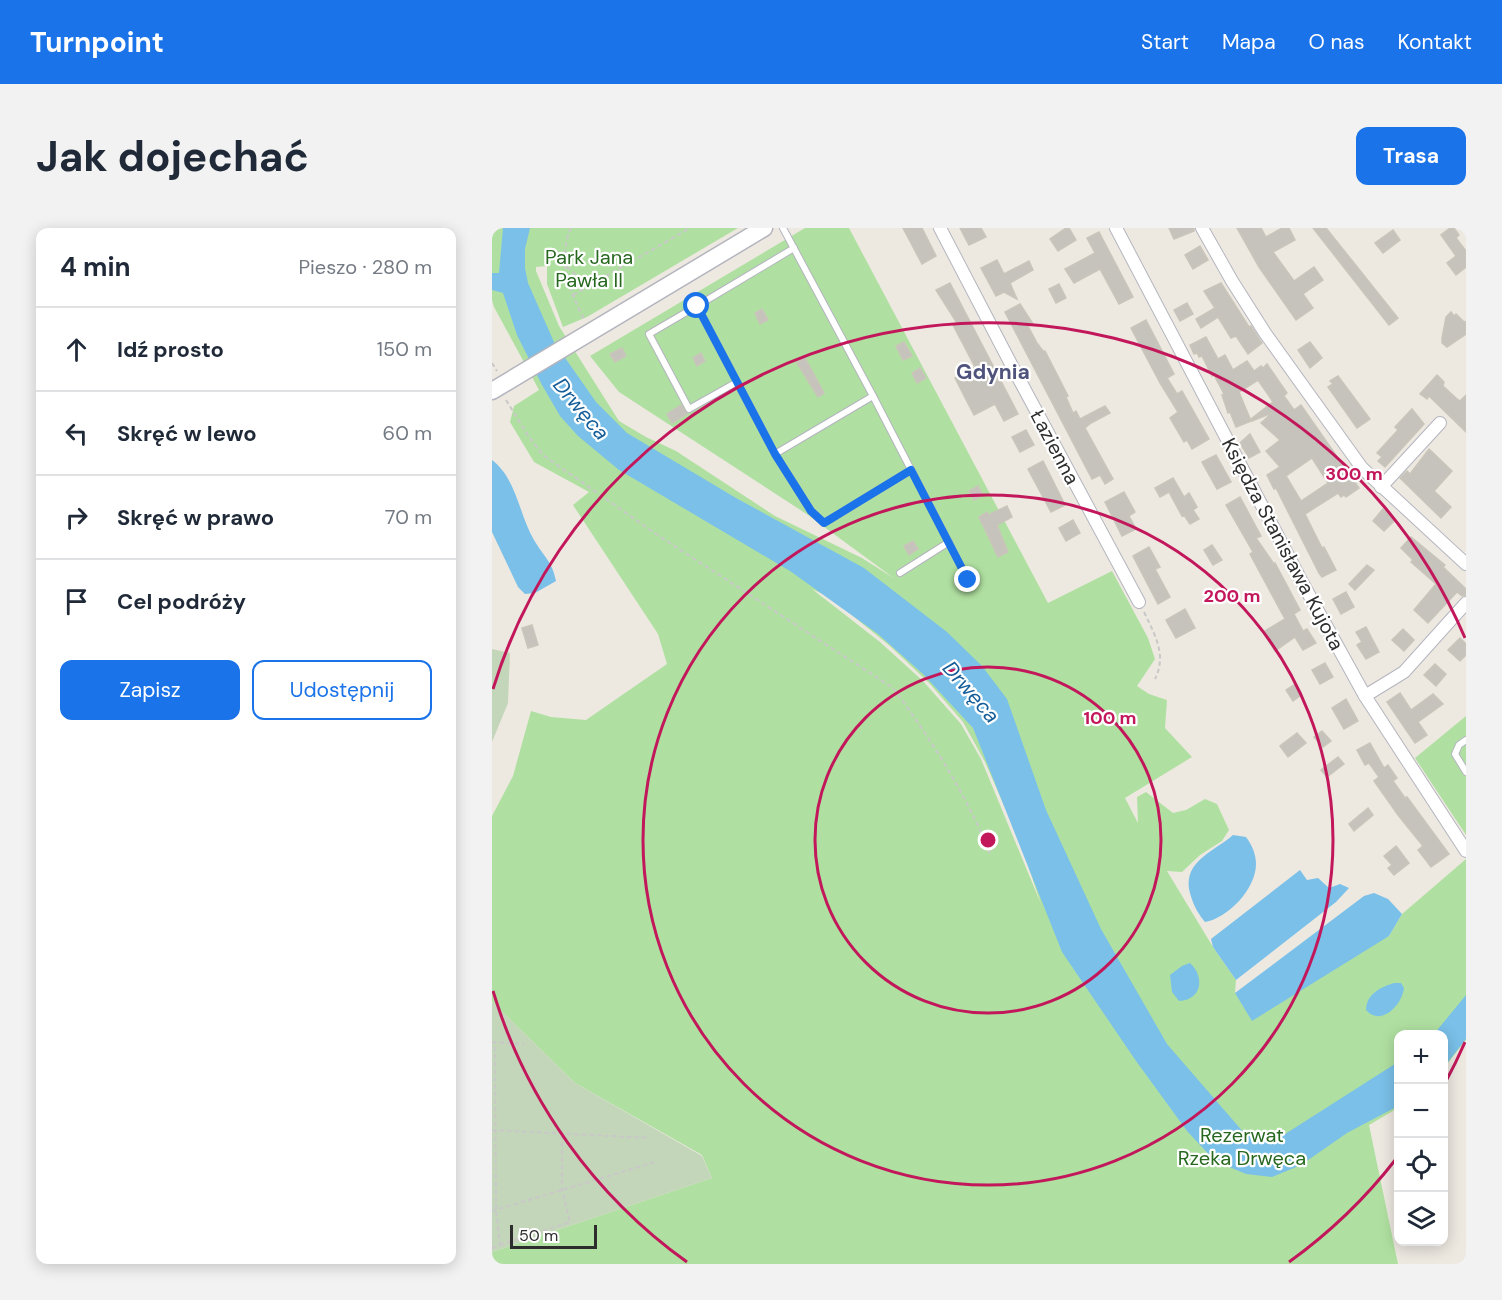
<!DOCTYPE html>
<html lang="pl">
<head>
<meta charset="utf-8">
<style>
  :root { --surface:#fff; --page:#f2f2f3; --text:#1f2937; --muted:#747a83; --line:#e0e1e3; --accent:#1a73e8 }
  body { margin:0; font-family:"DM Sans",sans-serif; background:var(--page); color:var(--text) }
  .controls { position:absolute; right:18px; bottom:18px; display:grid; overflow:hidden; border-radius:12px; box-shadow:0 3px 15px #0003 }
  .controls button { width:54px; height:54px; display:grid; place-items:center; padding:0; border:0; border-bottom:2px solid var(--line); background:var(--surface); color:var(--text); font:30px sans-serif }
  .scale { position:absolute; left:18px; bottom:15px; width:87px; box-sizing:border-box; padding-left:6px; border:3px solid #2d2d2d; border-top:0; font-size:16px; line-height:21px; white-space:nowrap; color:#2d2d2d; -webkit-text-stroke:4px #fff; paint-order:stroke }
  .stop { position:absolute; width:18px; height:18px; margin:-14px; border:4px solid #1a73e8; border-radius:50%; background:#fff }
  .stop.end { background:#1a73e8; border-color:#fff; box-shadow:0 2px 6px #0008 }
  .list { margin:0; padding:0; list-style:none }
  h2 { display:flex; justify-content:space-between; align-items:center; height:78px; margin:0; padding:0 24px; font-size:26px }
  h2 small { font-size:20px; font-weight:400; color:var(--muted) }
  .list li { display:grid; grid-template-columns:39px 1fr auto; gap:18px; align-items:center; box-sizing:border-box; height:84px; padding:0 24px; border-top:2px solid var(--line) }
  .list b { display:block; font-size:22px; white-space:nowrap }
  .list em { font-size:20px; font-style:normal; color:var(--muted) }
  .actions { display:flex; gap:12px; padding:18px 24px }
  .actions a { flex:1; padding:14px 0; border:2px solid var(--accent); border-radius:12px; text-align:center; font-size:21px; color:var(--accent) }
  .actions .main { background:var(--accent); color:#fff }
  .icon { flex:none; width:33px; height:33px; fill:none; stroke:currentColor; stroke-width:2; stroke-linecap:round; stroke-linejoin:round }
  .map { position:relative; flex:none; width:974px; height:1036px; overflow:hidden; border-radius:12px }
  header { display:flex; align-items:center; gap:36px; box-sizing:border-box; height:84px; padding:0 30px; background:var(--accent); color:#fff }
  header strong { font-size:28px }
  nav { display:flex; gap:33px; margin-inline-start:auto; font-size:21px }
  .intro { display:flex; align-items:center; justify-content:space-between; box-sizing:border-box; height:144px; padding:0 36px }
  h1 { margin:0; font-size:42px }
  .button { padding:15px 27px; border-radius:12px; background:var(--accent); color:#fff; font-size:21px; font-weight:700 }
  main { display:flex; gap:36px; padding:0 36px }
  aside { flex:1; background:var(--surface); border-radius:12px; box-shadow:0 3px 15px #0003 }
  .map>svg:first-child { display:block }
  .green { fill:#b0e0a1; fill-rule:evenodd }
  .cemetery { fill:#c4d6b9 }
  .water { fill:#7ac0e9 }
  .building { fill:#c6c3bc; stroke:#c9c5ba; stroke-width:1.5; fill-rule:evenodd }
  .lines { fill:none; stroke-linecap:round; stroke-linejoin:round }
  .lane-casing { stroke:#b4b5bf; stroke-width:8 }
  .street-casing { stroke:#b4b5bf; stroke-width:14 }
  .secondary-casing { stroke:#b4b5bf; stroke-width:19 }
  .path { stroke:#c8c8c8; stroke-width:2; stroke-dasharray:4.5 3; stroke-linecap:butt }
  .lane { stroke:#fff; stroke-width:6 }
  .street { stroke:#fff; stroke-width:12 }
  .secondary { stroke:#fff; stroke-width:16 }
  .route { stroke:#1a73e8; stroke-width:8 }
  .ring { fill:none; stroke:#c2185b; stroke-width:3 }
  .labels { text-anchor:middle; stroke-width:4.5; stroke-linejoin:round; paint-order:stroke }
  .park-label { font-size:20px; fill:#27681f; stroke:#fff }
  .street-label { font-size:20px; fill:#2d2d2d; stroke:#fff }
  .neighbourhood-label { font-size:21px; font-weight:bold; fill:#4f537c; stroke:#fff }
  .water-label { font-size:21px; font-style:italic; fill:#155e99; stroke:#fff }
  .centre { fill:#c2185b; stroke:#fff; stroke-width:3 }
  .ring-label { font-size:18px; text-anchor:middle; font-weight:bold; fill:#c2185b; stroke:#fff; stroke-width:4.5; stroke-linejoin:round; paint-order:stroke }
</style>
</head>
<body>
<header>
<strong>Turnpoint</strong>
<nav><a>Start</a><a>Mapa</a><a>O nas</a><a>Kontakt</a></nav>
</header>
<div class="intro"><h1>Jak dojechać</h1><a class="button">Trasa</a></div>
<main>
<aside>
<h2>4 min<small>Pieszo · 280 m</small></h2>
<ul class="list">
<li><svg class="icon" aria-label="ahead" viewBox="0 0 24 24"><path d="M12 20V5M6 11l6-6 6 6"/></svg><div><b>Idź prosto</b></div><em>150 m</em></li>
<li><svg class="icon" aria-label="left" viewBox="0 0 24 24"><path d="M17 20v-9H6M10 6l-5 5 5 5"/></svg><div><b>Skręć w lewo</b></div><em>60 m</em></li>
<li><svg class="icon" aria-label="right" viewBox="0 0 24 24"><path d="M7 20v-9h11M14 6l5 5-5 5"/></svg><div><b>Skręć w prawo</b></div><em>70 m</em></li>
<li><svg class="icon" aria-label="arrive" viewBox="0 0 24 24"><path d="M6 21V4h12l-3 4 3 4H6"/></svg><div><b>Cel podróży</b></div></li>
</ul>
<div class="actions"><a class="main">Zapisz</a><a>Udostępnij</a></div>
</aside>
<div class="map">
<svg width="974" height="1036" viewBox="0 0 974 1036">
  <rect width="100%" height="100%" fill="#ede9e1"/>
  <!-- green -->
  <g class="green">
    <path d="M0,0H246L95,89L71,99L55,56V38L44,39V43L67,98L127,193L154,209L184,223L283,288L370,330L403,351L316,287L127,164L98,128L313,0H357L556,375L620,343L656,410L663,431L645,458L657,466L675,472L673,500L700,529L633,570L646,595L645,569L654,564L681,585L694,582L713,571L725,576L737,602L730,613L708,627L690,644L675,643L721,719L744,752L743,765L897,708L910,686L974,631V812L952,840V806H906V880L877,897L906,1036H0V1024L220,950L210,927L83,855L0,774V588L21,548L39,483L59,489L94,492L175,436L166,406L81,277L97,264L42,234L18,194L22,178L47,162L2,79L0,72ZM320,361L339,370L399,419L438,456L471,494L493,534L528,614L549,676L489,531L469,496L431,453L388,414Z"/>
    <path d="M974,488V607L923,530Z"/>
  </g>
  <!-- cemetery -->
  <g class="cemetery">
    <path d="M0,421L18,425L16,475L0,514Z"/>
    <path d="M0,774L83,855L210,928L220,950L0,1024Z"/>
  </g>
  <!-- water -->
  <g class="water">
    <path d="M11,0H38L33,21V40L36,55L62,114L104,174L135,205L244,270L372,340L455,404L490,438L515,471L554,582L609,701L675,816L753,906L779,915L906,834V878L855,905L809,937L780,949L754,946L723,933L695,903L644,833L570,724L481,500L431,446L386,406L298,343L127,242L86,208L68,188L50,157L25,107L11,65L0,62V45H7Z"/>
    <path d="M0,232C25,251 27,287 42,312C52,329 60,333 64,353L43,365L33,366L26,359L0,304Z"/>
    <path d="M741,607L754,609C760,617 764,626 764,636C764,661 736,690 713,694C704,683 700,674 697,661C693,632 723,623 741,607Z"/>
    <path d="M808,642L815,652L826,650L837,660L848,656L857,660L844,674L744,752L721,719L719,711Z"/>
    <path d="M882,665L896,671L910,686L897,708L760,793L743,765L872,668Z"/>
    <path d="M698,735C713,749 710,772 687,773L680,764L678,747L690,738Z"/>
    <path d="M902,755H909L912,760C910,777 889,799 874,782C874,766 889,759 902,755Z"/>
    <path d="M974,767V811L952,839V806H942Z"/>
  </g>
  <!-- building -->
  <g class="building">
    <path d="M411,0H430L444,28L430,36Z"/>
    <path d="M468,0H489L494,9L477,17Z"/>
    <path d="M574,0H577L584,12L566,23L558,11Z"/>
    <path d="M677,0H702V3L682,11Z"/>
    <path d="M745,0H769L774,9L790,0H797L803,12L781,24L802,53L822,39L831,52L811,66L821,80L804,92L767,39Z"/>
    <path d="M821,0H834L906,90L897,97Z"/>
    <path d="M958,0H962L967,7L964,10L974,23V39L964,47L955,35L964,28L949,7Z"/>
    <path d="M901,2L908,12L891,25L883,15Z"/>
    <path d="M607,4L641,69L627,76L608,41L582,55L573,41L603,25L595,10Z"/>
    <path d="M708,18L716,32L701,41L693,27Z"/>
    <path d="M505,32L512,46L537,33L541,42L518,55L525,71L512,64L504,68L489,40Z"/>
    <path d="M458,55L526,186L512,193L503,176L482,187L463,150L483,139L461,97L465,95L444,62Z"/>
    <path d="M729,55L757,99L759,98L770,115L756,126L744,108L739,110L726,89L709,100L704,91L723,80L712,63Z"/>
    <path d="M567,56L574,70L564,75L557,61Z"/>
    <path d="M695,75L701,86L688,93L682,82Z"/>
    <path d="M528,76L541,96L536,98L545,115L551,123H553L576,168L574,169L581,185L584,183L588,191L613,178L618,185L599,195L593,200L621,251L613,256L608,247L600,251L513,84Z"/>
    <path d="M270,81L276,92L268,96L263,85Z"/>
    <path d="M959,84L962,88L964,86L971,93L974,94V106L955,119L950,115V110L954,89Z"/>
    <path d="M654,92L682,146L675,150L685,166L690,163L717,211L700,221L695,212L692,214L678,190L686,184L668,155L639,100Z"/>
    <path d="M714,109L726,131L733,127L741,142L755,133L762,143L769,138L771,140L775,136L795,165L792,168L802,182L809,177L867,260L854,269L852,267L849,269L846,265L813,286L830,320L832,319L844,342L830,349L827,345L784,260L782,261L775,247L788,239L774,223L788,212L769,195L780,185L760,193L759,191L781,174L766,152L747,164L759,193L744,199L738,184L736,185L730,167L732,166L722,147L720,148L710,128L707,129L705,125L702,126L698,117ZM820,230L836,255L809,273L794,248Z"/>
    <path d="M412,114L420,128L411,132L404,118Z"/>
    <path d="M818,114L830,130L818,140L806,122Z"/>
    <path d="M130,120L134,128L123,134L118,126Z"/>
    <path d="M209,125L213,133L205,138L201,130Z"/>
    <path d="M312,128L332,165L326,169L305,135Z"/>
    <path d="M428,140L434,150L425,155L420,145Z"/>
    <path d="M945,147L952,154L951,158L964,170L968,173L974,167V204L937,168L935,171L928,166Z"/>
    <path d="M846,148L878,191L865,200L836,159L841,156L838,153Z"/>
    <path d="M189,177L195,186L180,195L175,186Z"/>
    <path d="M920,181L932,196L893,239L886,233L890,229L885,225L906,202L903,199Z"/>
    <path d="M534,202L542,217L528,224L520,209Z"/>
    <path d="M758,206L768,224L757,230L748,215Z"/>
    <path d="M937,221L960,243L942,263L959,279L949,290L908,250L915,243L918,246Z"/>
    <path d="M724,227L739,254L725,261L710,234Z"/>
    <path d="M551,233L573,277L559,284L536,241Z"/>
    <path d="M681,250L692,269L697,265L705,279L701,282L707,291L698,296L692,287L690,288L677,264L668,269L663,260Z"/>
    <path d="M486,258L491,267L482,272L477,263Z"/>
    <path d="M632,264L643,284L637,288L644,301L630,308L613,274Z"/>
    <path d="M748,269L769,308L764,310L782,336L783,335L808,382L802,386L811,403L815,401L824,415L811,422L803,409L783,423L771,404L793,391L758,326L761,324L734,277Z"/>
    <path d="M515,278L520,289L505,297L516,324L506,329L487,289L495,284L496,287Z"/>
    <path d="M891,281L903,292L892,303L881,293Z"/>
    <path d="M581,292L588,305L574,313L567,300Z"/>
    <path d="M919,309L953,337L951,339L974,361V367L970,368L965,364L936,395L922,382L944,356L919,334L921,332L909,320Z"/>
    <path d="M421,313L426,321L417,327L412,318Z"/>
    <path d="M720,317L730,332L721,337L712,322Z"/>
    <path d="M657,319L668,339L663,341L678,369L666,376L641,328Z"/>
    <path d="M875,337L882,342L863,362L857,356Z"/>
    <path d="M854,364L862,379L849,386L841,371Z"/>
    <path d="M693,381L703,400L684,410L674,392Z"/>
    <path d="M40,397L46,417L36,420L30,400Z"/>
    <path d="M874,399L887,424L874,431L865,417L870,414L864,404Z"/>
    <path d="M911,401L922,412L912,423L900,412Z"/>
    <path d="M968,410L974,416V427L968,433L956,422Z"/>
    <path d="M833,435L841,449L828,456L820,442Z"/>
    <path d="M943,436L954,446L944,458L932,447Z"/>
    <path d="M802,457L809,467L801,473L794,462Z"/>
    <path d="M908,465L919,482L941,466L951,476L926,494L935,507L923,515L895,474Z"/>
    <path d="M854,471L866,493L852,501L840,480Z"/>
    <path d="M830,503L839,513L831,519L822,509Z"/>
    <path d="M805,505L814,515L796,529L788,518Z"/>
    <path d="M878,515L892,540L896,537L905,550L901,553L913,570L915,569L957,626L939,639L926,622L931,618L906,587L882,553L887,549L877,535L873,537L865,522Z"/>
    <path d="M846,529L852,536L835,549L829,542Z"/>
    <path d="M876,580L881,587L862,603L857,596Z"/>
    <path d="M904,618L917,635L902,647L896,640L900,637L892,628Z"/>
  </g>
  <g class="lines">
    <!-- lane casing -->
    <g class="lane-casing">
      <g id="lane">
        <path d="M291,0L381,168L476,352"/>
        <path d="M302,20L205,78L283,226L319,283L332,295L419,242"/>
        <path d="M205,78L157,106L197,181L245,154"/>
        <path d="M283,226L381,168"/>
        <path d="M408,345L457,314"/>
        <path d="M974,512L967,517L963,526L974,544"/>
      </g>
    </g>
    <!-- street casing -->
    <g class="street-casing">
      <g id="street">
        <path d="M448,0L520,138L647,374"/>
        <path d="M624,0L810,354L873,468L974,623"/>
        <path d="M710,0L740,53L773,105L870,240L974,336"/>
        <path d="M889,259L948,195"/>
        <path d="M873,468L912,444L974,375"/>
      </g>
    </g>
    <!-- secondary casing -->
    <g class="secondary-casing">
      <path id="secondary" d="M0,163L272,0"/>
    </g>
    <!-- path -->
    <g class="path">
      <path d="M79,0C65,32 77,62 92,91"/>
      <path d="M75,39L87,50L103,54"/>
      <path d="M81,67L198,0"/>
      <path d="M0,135L5,143"/>
      <path d="M14,172L37,209L51,227L164,306L401,460C439,511 474,566 498,625"/>
      <path d="M652,384C663,407 675,427 663,451"/>
      <path d="M0,814L32,816"/>
      <path d="M0,902L158,910"/>
      <path d="M0,983L163,934"/>
      <path d="M8,1017L78,994L70,962V906"/>
      <path d="M0,1020L8,1017L4,982L3,814"/>
    </g>
    <!-- lane -->
    <use href="#lane" class="lane"/>
    <!-- street -->
    <use href="#street" class="street"/>
    <!-- secondary -->
    <use href="#secondary" class="secondary"/>
  </g>
  <g class="lines">
    <!-- route -->
    <path class="route" d="M205,78L283,226L319,283L332,295L419,242L476,352"/>
  </g>
  <!-- distance rings -->
  <g class="ring">
    <circle cx="496" cy="612" r="173"/>
    <circle cx="496" cy="612" r="345"/>
    <path d="M973 814A518 518 0 0 1 953 855M904 931A518 518 0 0 1 797 1034M195 1034A518 518 0 0 1 1 763M1 461A518 518 0 0 1 973 410"/>
  </g>
  <g class="labels">
    <!-- park labels -->
    <g class="park-label">
      <text x="97" y="36">Park Jana<tspan x="97" dy="23">Pawła II</tspan></text>
      <text x="750" y="914">Rezerwat<tspan x="750" dy="23">Rzeka Drwęca</tspan></text>
    </g>
    <!-- street labels -->
    <g class="street-label">
      <text transform="translate(563 219) rotate(62)" y="7">Łazienna</text>
      <text transform="translate(791 316) rotate(62)" y="7">Księdza Stanisława Kujota</text>
    </g>
    <!-- neighbourhood labels -->
    <g class="neighbourhood-label">
      <text x="501" y="151">Gdynia</text>
    </g>
    <!-- water labels -->
    <g class="water-label">
      <text transform="translate(89 181) rotate(50)" y="7">Drwęca</text>
      <text transform="translate(479 464) rotate(49)" y="7">Drwęca</text>
    </g>
  </g>
  <circle cx="496" cy="612" r="9" class="centre"/>
  <g class="ring-label">
    <text x="862" y="252">300 m</text>
    <text x="740" y="374">200 m</text>
    <text x="618" y="496">100 m</text>
  </g>
</svg>
<div class="controls">
<button>+</button>
<button>−</button>
<button><svg class="icon" aria-label="locate" viewBox="0 0 24 24"><circle cx="12" cy="12" r="6"/><path d="M12 2v4M12 18v4M2 12h4M18 12h4"/></svg></button>
<button><svg class="icon" aria-label="layers" viewBox="0 0 24 24"><path d="M12 4l9 5-9 5-9-5zM3 14l9 5 9-5"/></svg></button>
</div>
<div class="scale">50 m</div>
<div class="stop" style="left:205px;top:78px"></div>
<div class="stop end" style="left:476px;top:352px"></div>
</div>
</main>
</body>
</html>
